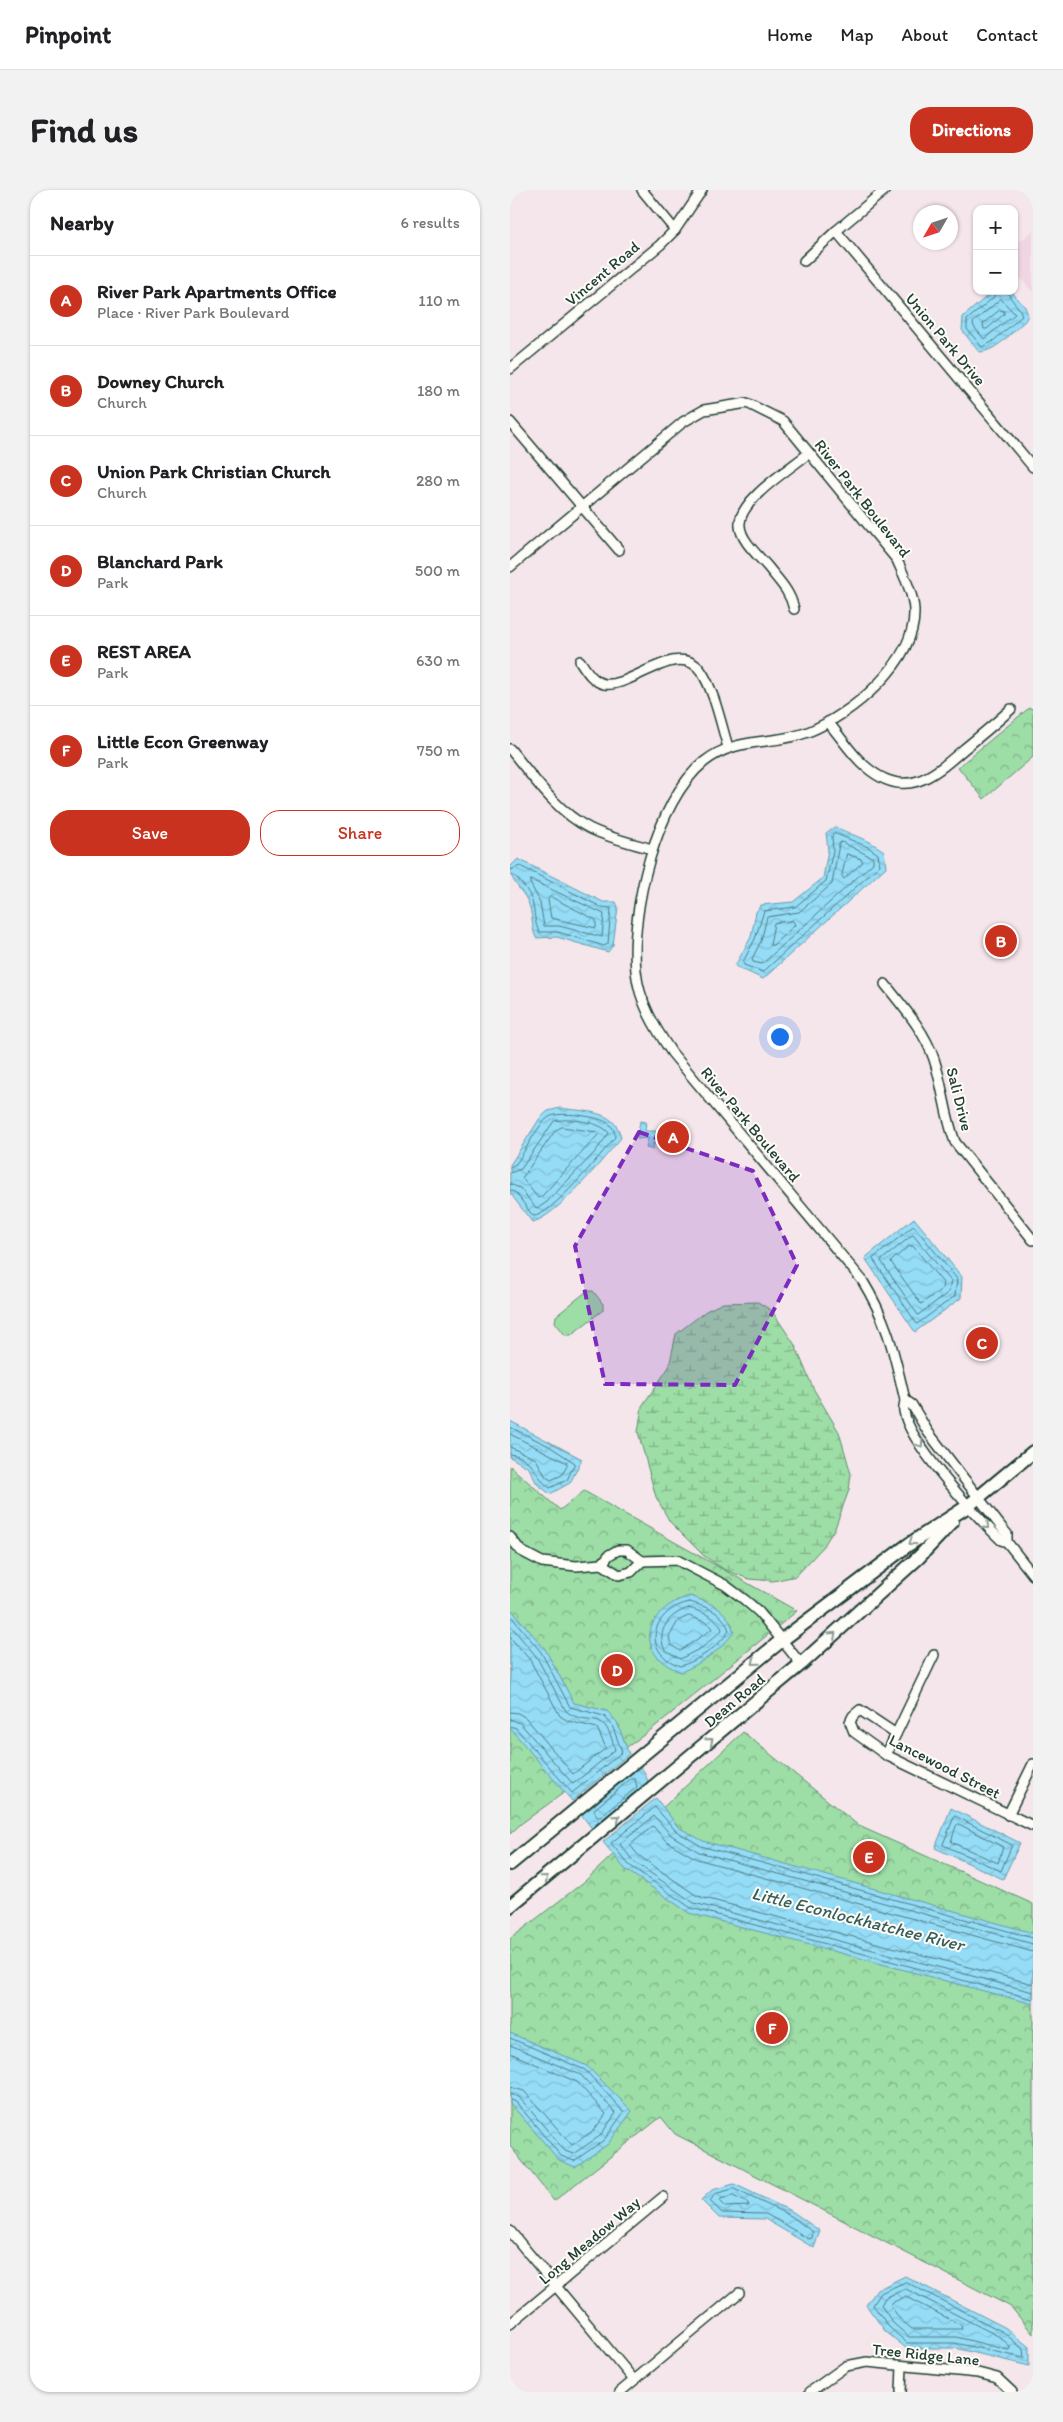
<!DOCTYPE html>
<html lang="en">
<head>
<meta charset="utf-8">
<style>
  :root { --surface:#fff; --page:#f2f2f2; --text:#202124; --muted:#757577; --line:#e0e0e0; --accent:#c8321e }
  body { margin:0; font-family:Itim,sans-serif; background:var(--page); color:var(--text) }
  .controls { position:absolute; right:15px; top:15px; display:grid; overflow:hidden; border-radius:10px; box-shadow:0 1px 4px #0004 }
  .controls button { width:45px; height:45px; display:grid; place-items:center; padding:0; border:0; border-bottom:1px solid var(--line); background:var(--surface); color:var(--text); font:25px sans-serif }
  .compass { position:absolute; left:403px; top:15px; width:45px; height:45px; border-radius:50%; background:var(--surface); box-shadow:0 1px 4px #0004; rotate:231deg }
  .you { position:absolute; left:269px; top:846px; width:18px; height:18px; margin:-12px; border:4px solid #fff; border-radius:50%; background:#1a73e8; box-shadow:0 0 0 8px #1a73e833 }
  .badge { display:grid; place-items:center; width:32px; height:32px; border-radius:50%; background:var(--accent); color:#fff; font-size:16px; font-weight:700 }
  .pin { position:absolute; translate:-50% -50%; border:2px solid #fff; box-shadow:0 1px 5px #0006 }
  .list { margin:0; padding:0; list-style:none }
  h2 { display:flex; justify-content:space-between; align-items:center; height:65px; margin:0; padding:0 20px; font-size:21px }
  h2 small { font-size:16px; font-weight:400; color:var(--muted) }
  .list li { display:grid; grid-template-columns:32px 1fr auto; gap:15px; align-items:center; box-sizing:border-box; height:90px; padding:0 20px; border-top:1px solid var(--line) }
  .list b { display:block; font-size:19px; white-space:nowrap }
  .list p { margin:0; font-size:16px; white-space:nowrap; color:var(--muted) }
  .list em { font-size:16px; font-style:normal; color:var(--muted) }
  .actions { display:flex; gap:10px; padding:15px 20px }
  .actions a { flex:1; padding:11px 0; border:1px solid var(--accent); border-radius:20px; text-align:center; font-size:18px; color:var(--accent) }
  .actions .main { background:var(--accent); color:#fff }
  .map { position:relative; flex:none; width:523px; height:2202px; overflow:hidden; border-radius:20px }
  header { display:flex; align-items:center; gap:30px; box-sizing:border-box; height:70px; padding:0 25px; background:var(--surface); border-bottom:1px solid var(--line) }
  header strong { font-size:24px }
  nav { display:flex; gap:28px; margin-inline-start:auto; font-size:18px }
  .intro { display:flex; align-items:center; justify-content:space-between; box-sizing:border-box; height:120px; padding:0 30px }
  h1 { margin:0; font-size:35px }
  .button { padding:12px 22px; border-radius:20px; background:var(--accent); color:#fff; font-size:18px; font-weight:700 }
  main { display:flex; gap:30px; padding:0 30px }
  aside { flex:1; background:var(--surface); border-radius:20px; box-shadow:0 1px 4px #0004 }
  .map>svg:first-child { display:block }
  .built { fill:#f0d6e3 }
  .grass { fill:#9ddda6; stroke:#5e8d6d }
  .wetland { fill:url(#wetland-marsh); stroke:#5e8d6d }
  .park { fill:url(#park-crowns); stroke:#5e8d6d }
  .water { fill:url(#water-waves); stroke:#669ca9 }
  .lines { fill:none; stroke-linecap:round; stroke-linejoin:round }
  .shore { stroke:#4e7d82; stroke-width:1 }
  .street-casing { stroke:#1f3d34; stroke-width:12 }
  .secondary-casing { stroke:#1f3d34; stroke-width:16 }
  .street { stroke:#fdfcf7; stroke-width:9 }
  .secondary { stroke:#fdfcf7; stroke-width:12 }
  .oneway { stroke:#8e9c96 }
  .marked { fill:#7b2cbf; fill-opacity:0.2; stroke:#7b2cbf; stroke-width:4; stroke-dasharray:10 6; stroke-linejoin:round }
  .labels { text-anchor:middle; stroke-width:4; stroke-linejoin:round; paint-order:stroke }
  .street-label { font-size:16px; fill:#1f3d34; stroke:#fdfcf7 }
  .water-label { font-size:18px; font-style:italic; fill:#375d5b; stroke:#fdfcf7 }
</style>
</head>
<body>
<header>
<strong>Pinpoint</strong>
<nav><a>Home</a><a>Map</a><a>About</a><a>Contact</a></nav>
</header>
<div class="intro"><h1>Find us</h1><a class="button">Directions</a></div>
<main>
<aside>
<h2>Nearby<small>6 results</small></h2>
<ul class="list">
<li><span class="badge">A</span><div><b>River Park Apartments Office</b><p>Place · River Park Boulevard</p></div><em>110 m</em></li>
<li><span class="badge">B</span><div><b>Downey Church</b><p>Church</p></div><em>180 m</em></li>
<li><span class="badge">C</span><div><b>Union Park Christian Church</b><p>Church</p></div><em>280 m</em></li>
<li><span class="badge">D</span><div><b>Blanchard Park</b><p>Park</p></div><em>500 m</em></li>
<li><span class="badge">E</span><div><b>REST AREA</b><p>Park</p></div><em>630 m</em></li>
<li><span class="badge">F</span><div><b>Little Econ Greenway</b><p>Park</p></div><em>750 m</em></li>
</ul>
<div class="actions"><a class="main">Save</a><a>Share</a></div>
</aside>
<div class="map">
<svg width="523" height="2202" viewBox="0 0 523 2202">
  <defs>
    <pattern id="wetland-marsh" width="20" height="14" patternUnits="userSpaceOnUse" patternTransform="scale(1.25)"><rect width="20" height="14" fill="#9ddda6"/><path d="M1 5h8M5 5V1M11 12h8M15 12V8" fill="none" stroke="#7fb488"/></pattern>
    <pattern id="park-crowns" width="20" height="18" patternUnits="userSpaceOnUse" patternTransform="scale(1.25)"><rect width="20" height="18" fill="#9ddda6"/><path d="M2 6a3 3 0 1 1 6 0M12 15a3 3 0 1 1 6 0" fill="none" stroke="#7fb488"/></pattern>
    <pattern id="water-waves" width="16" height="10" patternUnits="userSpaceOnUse" patternTransform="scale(1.25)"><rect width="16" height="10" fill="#95dcf7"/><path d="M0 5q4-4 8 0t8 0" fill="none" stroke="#80bed4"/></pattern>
  </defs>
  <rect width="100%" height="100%" fill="#f5e6eb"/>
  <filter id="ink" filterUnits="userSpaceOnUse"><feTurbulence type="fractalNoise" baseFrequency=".02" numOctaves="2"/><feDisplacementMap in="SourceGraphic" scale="10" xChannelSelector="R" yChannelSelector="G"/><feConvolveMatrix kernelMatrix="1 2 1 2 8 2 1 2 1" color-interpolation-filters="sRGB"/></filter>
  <g filter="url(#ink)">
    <!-- built -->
    <path class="built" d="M523,41V102L504,81V56Z"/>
    <!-- grass -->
    <path class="grass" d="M77,1101H83L93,1114V1120L61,1145H55L45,1132L46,1126Z"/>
    <!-- wetland -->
    <path class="wetland" d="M248,1112L262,1121L285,1155L303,1198L329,1242L341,1284L339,1300L325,1338L313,1357L286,1386L263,1391L239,1389L215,1380L194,1366L160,1332L146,1307L128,1242L132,1216L159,1177L166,1144L196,1121L213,1113Z"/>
    <!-- park -->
    <g class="park">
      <path d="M519,518L523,519V567L474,609L448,577Z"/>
      <path d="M0,1276L50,1320L74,1301L287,1421L142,1539L12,1633L0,1644Z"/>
      <path d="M233,1542L349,1636L523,1714V2144L501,2117L165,1944L151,1927L44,2011L0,1956V1749L75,1691Z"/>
    </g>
    <!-- water -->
    <g class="water">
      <path d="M483,101H501L515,117L518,125L515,131C502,142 486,162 469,162L452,140L453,127Z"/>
      <path d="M325,637L360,652L374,661L376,677L253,789L225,776L241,747L246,722L251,715L283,712L313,688L318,660L316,643Z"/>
      <path d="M8,669L93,712H106L108,717L103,755L98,762L47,747L26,748C21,737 23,723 18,712C12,699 0,692 0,677Z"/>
      <path d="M50,918C74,922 106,919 111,948C94,968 46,1028 22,1032L0,1003V975L30,928L38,921Z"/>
      <path d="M130,931L136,932L135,941H146L143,960L136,958L138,948L127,949Z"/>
      <path d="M404,1028L452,1087L451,1108L405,1142L355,1068Z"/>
      <path d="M0,1231L72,1269L60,1293L40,1304L27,1294L19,1278L0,1267Z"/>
      <path d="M180,1406C202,1414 217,1418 224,1442C211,1460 192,1473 171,1482C121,1463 136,1418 180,1406Z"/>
      <path d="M0,1418L35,1459L64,1513L97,1521L107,1532L119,1564L62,1611L0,1538Z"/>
      <path d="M125,1571L134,1581L141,1600L87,1645L67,1619Z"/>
      <path d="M146,1608L168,1637L193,1651L523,1743V1814L179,1723L115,1679L93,1652Z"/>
      <path d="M441,1618L510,1653L493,1689L425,1658Z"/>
      <path d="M0,1843L77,1876L122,1921L98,1954L65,1977L49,1970L0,1913Z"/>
      <path d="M224,1994L283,2022L310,2041L304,2058L255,2029L209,2028L191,2010L202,2000Z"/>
      <path d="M395,2086L496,2138L519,2157V2176L445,2158H396L375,2141L356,2115L367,2100Z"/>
    </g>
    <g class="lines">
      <!-- shore -->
      <g class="shore">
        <path d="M485,101L484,107L457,130V139L472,157L482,152L512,126C510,115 499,111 498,101"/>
        <path d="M491,109L505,124L474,149L464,137L463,133Z"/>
        <path d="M490,120L494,121V124L477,139H474L473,134Z"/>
        <path d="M324,643L358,657L368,664L370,675L253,782L234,775L233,772L245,749L254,721L285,717L316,691L323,661L322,646Z"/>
        <path d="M332,652L363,668V673L252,774L243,772L242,769L251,751L257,727L289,722L322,694L329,654Z"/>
        <path d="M337,664L351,669L353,672L334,689L332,686Z"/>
        <path d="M0,680L10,676L91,717L101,718L98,754L94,756L48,742H29C21,724 28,712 12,694C8,689 5,685 0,685"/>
        <path d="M21,690L94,724L92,747L49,736H34L30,712L20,693Z"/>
        <path d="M41,707L86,730V738L41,728L38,710Z"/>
        <path d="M283,731L285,735L263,755H260L264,733Z"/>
        <path d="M52,937L87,942L88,945L32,1006L28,1008L12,988L45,941Z"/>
        <path d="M0,977L6,974C15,962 27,935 39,927C48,921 91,926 99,934C103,937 105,942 105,947C94,961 39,1028 23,1026L6,1003L0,1000"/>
        <path d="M0,983L11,979L44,931C58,928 90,931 99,943L85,962L37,1012L28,1018L25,1017L10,998L0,994"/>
        <path d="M404,1036L447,1089L445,1106L407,1134L363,1069Z"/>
        <path d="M403,1045L441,1091L439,1102L408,1125L371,1071Z"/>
        <path d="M399,1056H403L433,1093L432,1099L411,1114L381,1072Z"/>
        <path d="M0,1237L39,1256L65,1273L57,1290L40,1298C24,1287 25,1267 0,1264"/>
        <path d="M0,1244L57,1273V1276L52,1285L41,1290L36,1287L26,1269L0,1257"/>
        <path d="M180,1412C196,1417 214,1422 219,1441C209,1456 188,1471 170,1476C129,1461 143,1419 180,1412Z"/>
        <path d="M179,1418C191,1422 209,1427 212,1440L193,1457L170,1469L155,1460C145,1441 160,1423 179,1418Z"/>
        <path d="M0,1425L31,1462L60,1517L94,1526L102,1535L112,1562L62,1603L6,1538L0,1536"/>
        <path d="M179,1426L198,1433L202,1439L170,1461L161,1455L159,1447L168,1431Z"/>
        <path d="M0,1435L26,1466L56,1521C79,1539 94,1514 105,1560L63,1594L10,1533L0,1529"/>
        <path d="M0,1447L20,1470L50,1526L58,1531L87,1538L96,1558L63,1584L16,1528L8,1523L0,1522"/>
        <path d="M121,1589H125L127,1597L90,1627H87L84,1620Z"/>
        <path d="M445,1626L502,1655L491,1681L433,1655Z"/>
        <path d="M449,1634L493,1657L488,1673L441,1652L446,1636Z"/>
        <path d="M523,1748L191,1656L165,1640L145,1617L101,1653L119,1675L181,1718L523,1809"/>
        <path d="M523,1754L189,1662L161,1645L144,1626L110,1654L123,1671L184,1713L523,1802"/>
        <path d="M523,1762L187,1669L156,1651L143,1636L120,1655L128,1665L187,1706L523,1794"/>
        <path d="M0,1848L75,1880L114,1922L94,1950L64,1971L51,1966L6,1912L0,1910"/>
        <path d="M0,1855L71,1885L106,1923L90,1946L63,1964L55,1961L9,1907L0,1904"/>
        <path d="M0,1863L67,1892L96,1924L84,1940L62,1955L14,1901L0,1897"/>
        <path d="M224,1999L281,2026L303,2042L302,2048L299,2049L256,2024L212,2023L200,2011L205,2004Z"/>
        <path d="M223,2006L238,2013L239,2016L215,2017L210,2012L211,2009Z"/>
        <path d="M396,2092L493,2142L513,2159L514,2168L445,2153H397L379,2137L363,2115L371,2103Z"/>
        <path d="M396,2099L490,2147L500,2156V2159L498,2160L446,2147H399L383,2133L371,2115L375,2108Z"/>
        <path d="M396,2107L451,2135L452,2139H402L389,2128L381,2116L382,2113Z"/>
      </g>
      <!-- street casing -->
      <g class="street-casing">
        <g id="street">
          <path d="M132,0L165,40"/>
          <path d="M326,41L523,277"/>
          <path d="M294,71L326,41L375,0"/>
          <path d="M0,179L150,55L165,40L192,0"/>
          <path d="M0,232L109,360"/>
          <path d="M0,377L173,232L194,220L237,213L273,231L387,370C394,386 403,403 404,420C406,472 341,525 298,542C262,556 226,546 194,572C146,611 120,721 126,781C129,812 145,838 162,863L352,1090C378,1132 384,1163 395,1210C395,1213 393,1218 394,1221C398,1252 467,1327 491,1350L497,1352"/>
          <path d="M284,419C280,401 269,391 258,377C249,366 231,351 230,336C227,311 281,278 299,263"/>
          <path d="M70,471C76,480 83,492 94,494C120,499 168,449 191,481C204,500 211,534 218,557"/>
          <path d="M318,532C330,546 341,564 355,576C395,611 422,587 454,559C470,546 486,533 501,519"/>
          <path d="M0,559C23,587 46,621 79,638C99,648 121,653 142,659"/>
          <path d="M375,794C394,818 414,840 424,869C433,897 435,925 445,952L523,1050"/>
          <path d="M395,1210L402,1215L418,1242L492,1338L497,1344V1352L523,1385"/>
          <path d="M0,1347L11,1361L32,1372L66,1376L92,1374L109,1385L121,1382L132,1371"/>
          <path d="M92,1374L99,1365L108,1360H117L132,1371L167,1370L215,1395L235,1410L249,1422L291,1474"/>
          <path d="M386,1544L350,1520L343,1526L340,1532L344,1542L376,1565L523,1636"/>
          <path d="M376,1565L424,1465"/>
          <path d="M498,1625L523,1574"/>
          <path d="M0,2041L124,2190"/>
          <path d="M0,2134L153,2007"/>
          <path d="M110,2202L229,2103"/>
          <path d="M300,2202L336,2176L357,2172L468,2183L487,2188L502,2202"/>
          <path d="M391,2202L392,2176"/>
        </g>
      </g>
      <!-- secondary casing -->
      <g class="secondary-casing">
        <g id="secondary">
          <path d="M0,1674L272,1450L398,1355L458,1316L523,1262"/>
          <path d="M0,1716L291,1474L409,1367L442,1332"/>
        </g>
      </g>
      <!-- street -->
      <use href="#street" class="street"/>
      <!-- secondary -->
      <use href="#secondary" class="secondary"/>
    </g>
    <!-- one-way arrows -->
    <defs><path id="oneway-chevron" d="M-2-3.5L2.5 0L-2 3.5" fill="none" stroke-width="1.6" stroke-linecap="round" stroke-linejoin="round" transform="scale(1.25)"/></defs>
    <g class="oneway">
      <use href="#oneway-chevron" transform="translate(410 1254) rotate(56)"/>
      <use href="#oneway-chevron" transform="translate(476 1336) rotate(45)"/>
      <use href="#oneway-chevron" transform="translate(402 1352) rotate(146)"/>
      <use href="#oneway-chevron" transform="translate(323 1445) rotate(-43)"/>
      <use href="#oneway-chevron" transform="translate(245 1472) rotate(141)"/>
      <use href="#oneway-chevron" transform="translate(200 1551) rotate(-40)"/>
      <use href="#oneway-chevron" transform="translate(107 1628) rotate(-40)"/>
      <use href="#oneway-chevron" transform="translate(35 1688) rotate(-40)"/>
    </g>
  </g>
  <!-- marked area -->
  <path class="marked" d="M129,942L243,981L287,1075L225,1195L95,1194L65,1056Z"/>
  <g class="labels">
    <!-- street labels -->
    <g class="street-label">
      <text transform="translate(92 83) rotate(-40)" y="6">Vincent Road</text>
      <text transform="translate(436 149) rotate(50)" y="6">Union Park Drive</text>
      <text transform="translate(353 308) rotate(52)" y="6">River Park Boulevard</text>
      <text transform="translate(450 909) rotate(76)" y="6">Sali Drive</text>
      <text transform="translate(241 934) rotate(50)" y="6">River Park Boulevard</text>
      <text transform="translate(224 1510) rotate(-40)" y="6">Dean Road</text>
      <text transform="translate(435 1576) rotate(27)" y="6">Lancewood Street</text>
      <text transform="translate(79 2050) rotate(-40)" y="6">Long Meadow Way</text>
      <text transform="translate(416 2164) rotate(6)" y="6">Tree Ridge Lane</text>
    </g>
    <!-- water labels -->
    <g class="water-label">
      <text transform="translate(348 1729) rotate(14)" y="6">Little Econlockhatchee River</text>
    </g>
  </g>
</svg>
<div class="controls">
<button>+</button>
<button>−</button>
</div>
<svg class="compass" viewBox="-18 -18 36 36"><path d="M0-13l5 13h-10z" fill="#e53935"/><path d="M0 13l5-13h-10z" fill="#757577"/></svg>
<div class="you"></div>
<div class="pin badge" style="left:163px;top:947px">A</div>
<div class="pin badge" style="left:491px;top:751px">B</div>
<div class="pin badge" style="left:472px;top:1153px">C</div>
<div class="pin badge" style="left:107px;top:1480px">D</div>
<div class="pin badge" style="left:359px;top:1667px">E</div>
<div class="pin badge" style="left:262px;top:1838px">F</div>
</div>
</main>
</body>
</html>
